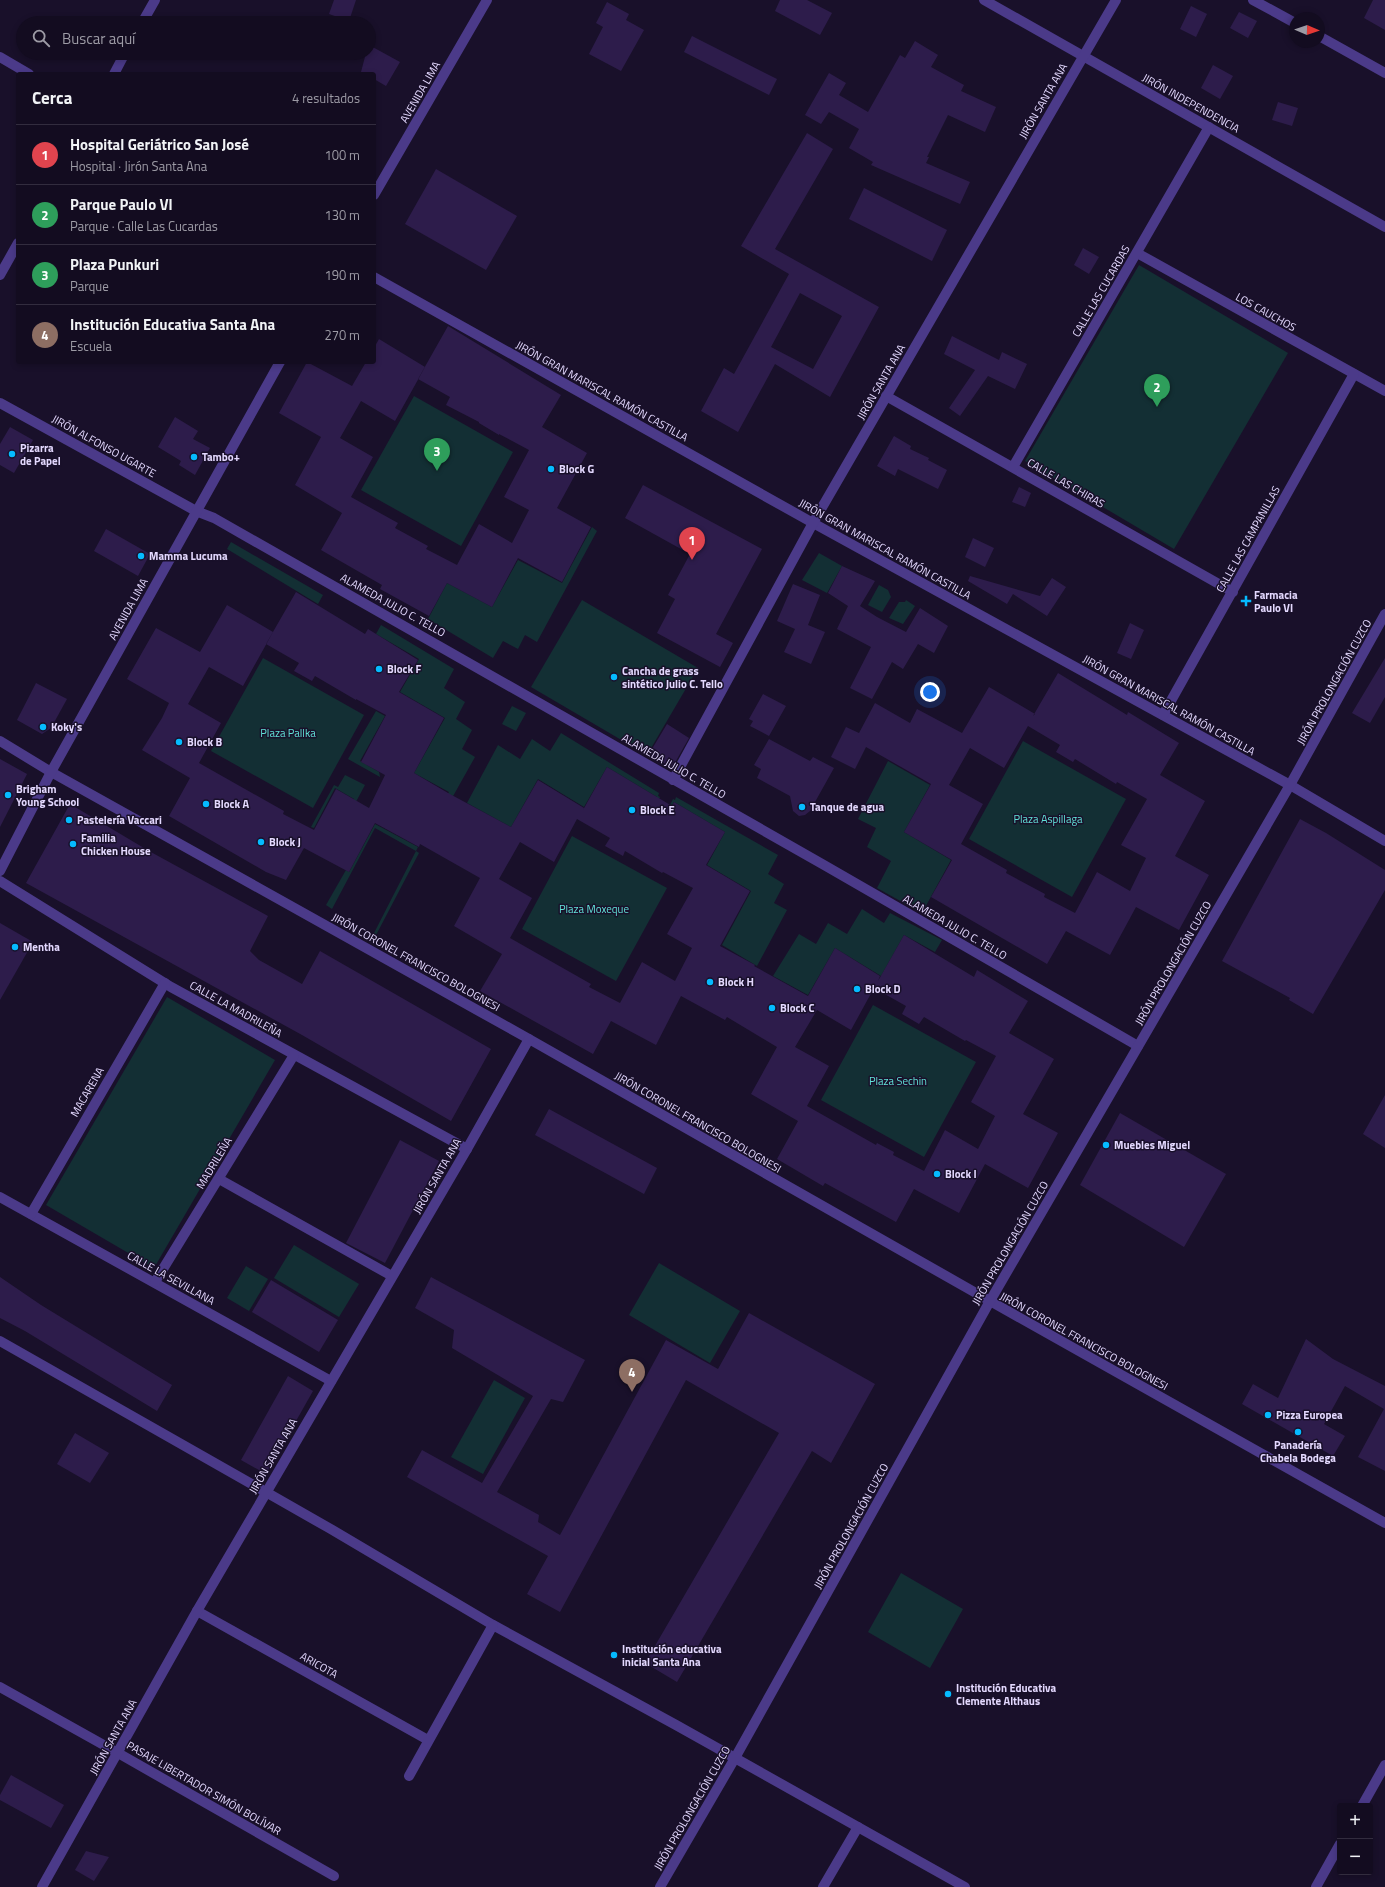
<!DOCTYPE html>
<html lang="es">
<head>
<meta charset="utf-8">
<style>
  :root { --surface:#130c20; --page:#201a2d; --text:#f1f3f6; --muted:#9d9ba5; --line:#322c3e; --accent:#05bbff }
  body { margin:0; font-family:"Titillium Web",sans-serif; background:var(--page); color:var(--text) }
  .controls { position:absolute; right:12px; bottom:12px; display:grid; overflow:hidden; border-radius:4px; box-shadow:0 2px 6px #0003 }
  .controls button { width:36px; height:36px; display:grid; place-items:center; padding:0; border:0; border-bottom:1px solid var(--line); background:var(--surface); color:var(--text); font:20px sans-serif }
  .compass { position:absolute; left:1289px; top:12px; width:36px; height:36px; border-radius:50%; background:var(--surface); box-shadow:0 2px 6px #0003; rotate:92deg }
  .you { position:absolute; left:930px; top:692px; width:14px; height:14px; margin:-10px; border:3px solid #fff; border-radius:50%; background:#1a73e8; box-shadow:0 0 0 6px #1a73e833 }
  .badge { display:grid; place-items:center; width:26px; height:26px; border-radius:50%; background:var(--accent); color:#fff; font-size:13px; font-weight:700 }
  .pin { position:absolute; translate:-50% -33px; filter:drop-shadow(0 1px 2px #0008) }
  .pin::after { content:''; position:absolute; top:21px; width:14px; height:12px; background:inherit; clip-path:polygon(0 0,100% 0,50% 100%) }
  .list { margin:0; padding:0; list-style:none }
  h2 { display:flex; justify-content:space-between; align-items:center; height:52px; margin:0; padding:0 16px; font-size:17px }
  h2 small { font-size:13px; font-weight:400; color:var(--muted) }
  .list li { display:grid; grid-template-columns:26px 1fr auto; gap:12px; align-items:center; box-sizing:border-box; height:60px; padding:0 16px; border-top:1px solid var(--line) }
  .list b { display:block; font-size:15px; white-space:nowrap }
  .list p { margin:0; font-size:13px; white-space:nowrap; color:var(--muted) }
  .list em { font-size:13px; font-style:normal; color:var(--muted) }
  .icon { flex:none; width:22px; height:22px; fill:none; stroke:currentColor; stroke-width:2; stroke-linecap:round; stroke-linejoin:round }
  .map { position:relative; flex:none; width:1385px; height:1887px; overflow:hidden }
  .search { position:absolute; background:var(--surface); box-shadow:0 2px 6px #0003; left:16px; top:16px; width:360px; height:44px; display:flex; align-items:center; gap:10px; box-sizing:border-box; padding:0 14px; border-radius:22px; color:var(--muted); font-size:15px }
  .panel { position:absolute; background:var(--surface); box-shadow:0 2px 6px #0003; left:16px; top:72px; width:360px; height:292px; border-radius:4px }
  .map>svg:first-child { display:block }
  .green { fill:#132f34 }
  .building { fill:#2d1c4b; fill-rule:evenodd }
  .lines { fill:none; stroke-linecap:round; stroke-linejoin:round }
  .pedestrian { stroke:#4b3a89; stroke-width:10 }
  .minor { stroke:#4b3a89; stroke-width:10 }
  .tertiary { stroke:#4b3a89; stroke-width:10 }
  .poi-dot { fill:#05bbff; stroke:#19102a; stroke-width:1.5 }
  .labels { text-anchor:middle; stroke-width:3; stroke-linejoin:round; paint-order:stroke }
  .street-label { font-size:11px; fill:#e4d9ff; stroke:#19102a }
  .poi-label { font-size:11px; font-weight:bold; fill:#e4d9ff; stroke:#19102a; text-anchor:start }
  .park-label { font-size:11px; fill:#61e2d8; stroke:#19102a }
</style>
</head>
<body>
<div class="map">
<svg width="1385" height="1887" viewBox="0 0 1385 1887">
  <rect width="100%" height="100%" fill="#19102a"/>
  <!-- green -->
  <g class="green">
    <path d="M1139,265L1288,353L1174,549L1025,461Z"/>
    <path d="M414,396L513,452L461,546L361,490Z"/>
    <path d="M592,527L597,531L537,642L525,635L518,649L503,641L493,658L428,619L447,583L492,607L518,560L562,583Z"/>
    <path d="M231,542L323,595L318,604L227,549Z"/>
    <path d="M819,553L842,566L827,593L802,580Z"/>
    <path d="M879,585L888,590L891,597L882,612L868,605Z"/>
    <path d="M582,600L698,668L647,755L531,687Z"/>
    <path d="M906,600L915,606L903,624L889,618L899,602H905Z"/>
    <path d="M381,625L454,669L444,688L465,702L456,719L472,730L462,749L475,757L429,839L424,837L449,792L414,773L445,718L400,692L419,659L376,634Z"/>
    <path d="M263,658L364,715L313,808L211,751Z"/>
    <path d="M512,706L526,713L516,731L502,724Z"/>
    <path d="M376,711L385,716L360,761L379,772L380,777L348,759Z"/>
    <path d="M561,733L659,793L658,796L660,797L656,804L657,797L607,767L584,807L538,779L511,827L467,803L498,745L520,759L532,739L550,751Z"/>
    <path d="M1023,741L1126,799L1072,897L969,839Z"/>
    <path d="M888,761L930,785L904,832L951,860L922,913L877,888L891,861L867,847L876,828L858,819Z"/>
    <path d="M345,775L365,785L351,811L348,810L354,799L335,788L314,828L311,827L334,785L338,787Z"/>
    <path d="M676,797L778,855L768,874L784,884L774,903L787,910L757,966L722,945L751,891L707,865L725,832L674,802L666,817H664L673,799L675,800Z"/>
    <path d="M375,824L418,847L416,851L419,853L375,937L373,935L416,851L375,828L332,909L326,905L346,870L349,872Z"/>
    <path d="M572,836L667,888L616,981L522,929Z"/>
    <path d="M862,909L884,923L890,913L942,940L935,952L904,935L881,976L835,948L808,995L773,976L799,934L816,944L828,923L847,934Z"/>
    <path d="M167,997L275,1060L154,1268L46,1205Z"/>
    <path d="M873,1005L976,1062L924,1157L821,1100Z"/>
    <path d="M294,1245L359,1284L339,1317L274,1278Z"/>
    <path d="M659,1263L740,1311L710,1363L629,1315Z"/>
    <path d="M246,1266L268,1279L249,1311L227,1298Z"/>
    <path d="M494,1380L525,1398L483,1474L451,1457Z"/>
    <path d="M901,1573L963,1609L930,1668L868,1632Z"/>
  </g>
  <!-- building -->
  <g class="building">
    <path d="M334,0H356L349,21L329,14Z"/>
    <path d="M780,0H807L832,13L820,35L775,11Z"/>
    <path d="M1373,0H1385V30L1364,18Z"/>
    <path d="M607,2L629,14L626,20L644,30L621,71L589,54L603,27L596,23Z"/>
    <path d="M1191,6L1207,14L1196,37L1180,29Z"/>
    <path d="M1239,12L1257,21L1248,38L1230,28Z"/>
    <path d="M692,36L777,79L769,95L684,52Z"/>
    <path d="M915,41L938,55L931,67L964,85L961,91L996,107L985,132L948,115L927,157H929L926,163L970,182L960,204L871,165L873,162L849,148L859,129L829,112L821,124L805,115L829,73L846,83L839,95L868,112L900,55L905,58Z"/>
    <path d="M369,45L400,62L386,86L374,79V74H365L361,72L366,53H369Z"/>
    <path d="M1213,65L1233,76L1220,99L1201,88Z"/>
    <path d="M1278,102L1298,108L1292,126L1272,120Z"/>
    <path d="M807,133L833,149L775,249L879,307L830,397L775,364L738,432L701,411L724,368L734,374L789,274L741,246ZM800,293L842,316L813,369L771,347Z"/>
    <path d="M436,169L517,216L486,270L405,224Z"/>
    <path d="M864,188L947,230L932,261L849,219Z"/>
    <path d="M1083,248L1099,257L1089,274L1074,265Z"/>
    <path d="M448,326L561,395L542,427L587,453L557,508L591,527L562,582L518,558L492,607L447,583L429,616L380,589L382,585L321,550L342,513L295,485L321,437L279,413L307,362L352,386L366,362H374V348L379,339L425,367L395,421L361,401L340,438L373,457L351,497L398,523L395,528L428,546L426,549L457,565L479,524L512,543L529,510L504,497L529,450L499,434V435L479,423V422L446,405L450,397L418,379Z"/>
    <path d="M952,336L999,360L1002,352L1027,364L1015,389L988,376L960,416L949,408L975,370L944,354Z"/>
    <path d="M175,417L198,431L193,439L210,448L195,475L179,465L181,461L158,447Z"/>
    <path d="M10,427L33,440L14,473L0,465V444Z"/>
    <path d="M894,436L911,446L910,449L929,458L928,460L947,470L938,489L898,469L895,476L877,466Z"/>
    <path d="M643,485L762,549L716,634L733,643L720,667L657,633L675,599L668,595L690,554L625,518Z"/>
    <path d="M1019,487L1031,493L1025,507L1012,502Z"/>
    <path d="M106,529L150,554L138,576L94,551Z"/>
    <path d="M973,538L994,548L985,567L965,557Z"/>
    <path d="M842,566L875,581L860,606L877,617L906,632L920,608L948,626L934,653L918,644L903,669L892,662L872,699L850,688L871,647L837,629L848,606L828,593Z"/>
    <path d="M970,576L1040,596L1052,578L1066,587L1047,616L1013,594L1007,604L968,581Z"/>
    <path d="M793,584L820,595L808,625L825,632L811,664L784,652L795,629L777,621Z"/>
    <path d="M296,592L365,634L368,629L418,660L399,692L444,718L414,773L448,793L511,827L538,780L584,808L583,810L607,767L672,806L674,802L725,832L706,865L750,891L720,946L755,965L754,966L808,996L835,948L880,976L878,981L904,935L974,977L977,970L1028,1001L1009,1033L1054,1059L1023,1114L1058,1133L1028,1188L985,1164L959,1213L914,1189L896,1222L825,1183L823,1186L777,1159L798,1121L751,1094L777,1047L727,1017L725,1020L681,996L656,1045L611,1021L593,1054L480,991L502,954L454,926L480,878L420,844L419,847L375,823L349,872L304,848L286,880L266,872L169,816L190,778L142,750L162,718L169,703L127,679L156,628L200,652L227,605L273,632L243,686L209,667L188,704L221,723L199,763L284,811L283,814L314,830L336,789L369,808L385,775L361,762L386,715L356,699V700L315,676L312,681L294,671L299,663L266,644ZM577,819L610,838L605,846L623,856L625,851L662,873L663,872L693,888L667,934L692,948L675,981L642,962L620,1003L589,987L591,984L510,938L532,898L499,879L520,842L554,862ZM874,988L906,1006L902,1014L919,1024L924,1017L965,1041L966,1040L996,1056L971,1102L995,1116L978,1149L945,1130L924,1171L893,1155L894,1152L877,1143L876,1145L807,1106L829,1066L795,1047L817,1010L851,1030Z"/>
    <path d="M1130,623L1144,630L1131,659L1117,653Z"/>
    <path d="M1385,658V697L1370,723L1352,713Z"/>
    <path d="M1058,673L1127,715L1128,712L1179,743L1160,775L1205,801L1175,856L1209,875L1179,930L1136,907L1110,955L1066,931L1047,964L931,897L952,860L904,832L931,784L866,747L855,769L831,757L846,727L859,733L875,703L910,723L917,709L962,733L989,687L1035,714L1033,716ZM1028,726L1060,745L1056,752L1073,762L1075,759L1116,784L1117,782L1147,799L1121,845L1146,858L1130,891L1097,872L1075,913L1044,897L1045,894L1006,873L1007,870L961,844L983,804L949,785L970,748L1004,768Z"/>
    <path d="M36,683L67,699L51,728L42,734L17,720Z"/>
    <path d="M763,694L786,706L769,736L750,726L753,721L749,719Z"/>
    <path d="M667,724L689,738L672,768L649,754Z"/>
    <path d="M769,739L810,761L813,757L834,768L810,811L805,815L799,816L793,811L790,796L757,778L761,769L754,765Z"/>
    <path d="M0,759L27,774L0,827Z"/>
    <path d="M70,804L149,851L268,916L250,951L259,960L302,984L320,951L491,1049L451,1121L302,1035L26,883Z"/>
    <path d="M1300,819L1326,833L1385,870V890L1313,1014L1289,1000L1290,998L1222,961Z"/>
    <path d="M0,923L33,942L0,1000Z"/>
    <path d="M1385,1095V1148L1363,1134Z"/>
    <path d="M549,1109L657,1168L644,1194L535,1135Z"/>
    <path d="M1120,1113L1226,1174L1184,1247L1080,1185Z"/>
    <path d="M400,1140L439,1161L385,1263L346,1243Z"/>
    <path d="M0,1277L41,1305L172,1385L157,1411L25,1331L0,1318Z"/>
    <path d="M431,1277L585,1360L563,1402L551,1399L497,1492L539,1515L538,1522L560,1535L666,1340L718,1369L749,1313L875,1384L831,1463L812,1451L677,1682L645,1663L779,1433L686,1380L560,1612L527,1594L548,1556L407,1477L422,1450L482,1483L533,1396L452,1348L454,1330L415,1308Z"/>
    <path d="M271,1280L338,1320L319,1352L252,1312Z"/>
    <path d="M1306,1339L1333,1359L1385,1386V1471L1358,1457L1384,1409L1345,1386L1324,1424L1345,1436L1333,1456L1242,1404L1253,1384L1278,1398Z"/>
    <path d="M288,1376L313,1391L266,1474L241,1460Z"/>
    <path d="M75,1433L109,1453L90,1483L57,1464Z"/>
    <path d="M11,1775L64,1805L51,1828L0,1800V1795Z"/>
    <path d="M86,1851L109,1857L94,1881L75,1870Z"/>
  </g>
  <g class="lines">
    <!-- pedestrian -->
    <g class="pedestrian">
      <path d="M196,511L214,518L824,865L1138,1046"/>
      <path d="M0,1687L118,1753"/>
    </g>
    <!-- minor -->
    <g class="minor">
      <path d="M984,0L1385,227"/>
      <path d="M1253,0L1295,23"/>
      <path d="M1319,36L1385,73"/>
      <path d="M0,57L29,74"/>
      <path d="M1137,253L1385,391"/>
      <path d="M374,277L813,523L1290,785L1385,841"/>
      <path d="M886,396L1233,592"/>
      <path d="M0,403L196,511"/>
      <path d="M1013,467L1209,127"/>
      <path d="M1163,715L1354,374"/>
      <path d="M0,741L51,772L529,1039L990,1301L1385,1523"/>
      <path d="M673,780L813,523L1116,0"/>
      <path d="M0,881L171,987L467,1149"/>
      <path d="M219,1179L392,1276"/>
      <path d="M0,1197L331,1381"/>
      <path d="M31,1214L165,983"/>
      <path d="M155,1282L294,1055"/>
      <path d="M0,1341L329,1528L493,1625L676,1725L965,1887"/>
      <path d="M197,1611L428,1740"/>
      <path d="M118,1753L334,1876"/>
      <path d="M409,1776L493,1625"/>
      <path d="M42,1887L197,1611L467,1149L529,1039"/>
      <path d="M823,1887L858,1827"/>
    </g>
    <!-- tertiary -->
    <g class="tertiary">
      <path d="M142,23L155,0"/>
      <path d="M114,74L125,53"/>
      <path d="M374,195L487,0"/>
      <path d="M0,275L18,243"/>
      <path d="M0,871L51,772L280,362"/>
      <path d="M1362,1806L1385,1765"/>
      <path d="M660,1887L735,1758L990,1301L1290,785L1385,614"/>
      <path d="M1316,1887L1340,1844"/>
    </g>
  </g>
  <!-- markers -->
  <g class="poi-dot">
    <circle cx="12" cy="454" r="4"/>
    <circle cx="194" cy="457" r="4"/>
    <circle cx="551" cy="469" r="4"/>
    <circle cx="141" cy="556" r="4"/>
    <path d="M1244 595h4v4h4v4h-4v4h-4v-4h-4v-4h4z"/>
    <circle cx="379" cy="669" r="4"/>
    <circle cx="614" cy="677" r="4"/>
    <circle cx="43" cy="727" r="4"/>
    <circle cx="179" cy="742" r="4"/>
    <circle cx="8" cy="795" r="4"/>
    <circle cx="206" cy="804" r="4"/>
    <circle cx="802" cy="807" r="4"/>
    <circle cx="632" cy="810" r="4"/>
    <circle cx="69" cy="820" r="4"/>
    <circle cx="261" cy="842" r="4"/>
    <circle cx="73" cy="844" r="4"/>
    <circle cx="15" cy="947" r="4"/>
    <circle cx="710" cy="982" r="4"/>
    <circle cx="857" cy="989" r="4"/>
    <circle cx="772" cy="1008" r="4"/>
    <circle cx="1106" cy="1145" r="4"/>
    <circle cx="937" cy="1174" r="4"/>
    <circle cx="1268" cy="1415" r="4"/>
    <circle cx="1298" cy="1432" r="4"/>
    <circle cx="614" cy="1655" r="4"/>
    <circle cx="948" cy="1694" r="4"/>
  </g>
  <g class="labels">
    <!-- street labels -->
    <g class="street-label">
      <text transform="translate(420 92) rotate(-60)" y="4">AVENIDA LIMA</text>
      <text transform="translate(1043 101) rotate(-60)" y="4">JIRÓN SANTA ANA</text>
      <text transform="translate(1191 103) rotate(29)" y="4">JIRÓN INDEPENDENCIA</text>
      <text transform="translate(1101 291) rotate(-60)" y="4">CALLE LAS CUCARDAS</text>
      <text transform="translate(1266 312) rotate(29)" y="4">LOS CAUCHOS</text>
      <text transform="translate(881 382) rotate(-60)" y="4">JIRÓN SANTA ANA</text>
      <text transform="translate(602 391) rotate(29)" y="4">JIRÓN GRAN MARISCAL RAMÓN CASTILLA</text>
      <text transform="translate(104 446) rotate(29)" y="4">JIRÓN ALFONSO UGARTE</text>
      <text transform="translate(1066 483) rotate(30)" y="4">CALLE LAS CHIRAS</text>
      <text transform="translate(1248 539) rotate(-61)" y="4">CALLE LAS CAMPANILLAS</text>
      <text transform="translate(885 549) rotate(29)" y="4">JIRÓN GRAN MARISCAL RAMÓN CASTILLA</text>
      <text transform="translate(393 605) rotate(29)" y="4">ALAMEDA JULIO C. TELLO</text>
      <text transform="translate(128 609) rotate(-61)" y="4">AVENIDA LIMA</text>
      <text transform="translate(1334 682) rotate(-61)" y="4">JIRÓN PROLONGACIÓN CUZCO</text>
      <text transform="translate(1169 705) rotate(29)" y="4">JIRÓN GRAN MARISCAL RAMÓN CASTILLA</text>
      <text transform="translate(674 766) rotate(30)" y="4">ALAMEDA JULIO C. TELLO</text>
      <text transform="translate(955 927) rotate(30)" y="4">ALAMEDA JULIO C. TELLO</text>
      <text transform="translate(416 962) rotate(29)" y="4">JIRÓN CORONEL FRANCISCO BOLOGNESI</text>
      <text transform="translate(1173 963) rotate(-60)" y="4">JIRÓN PROLONGACIÓN CUZCO</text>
      <text transform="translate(236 1009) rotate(29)" y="4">CALLE LA MADRILEÑA</text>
      <text transform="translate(87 1092) rotate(-60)" y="4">MACARENA</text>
      <text transform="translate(698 1122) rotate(30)" y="4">JIRÓN CORONEL FRANCISCO BOLOGNESI</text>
      <text transform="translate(214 1163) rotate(-59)" y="4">MADRILEÑA</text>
      <text transform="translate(437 1176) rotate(-60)" y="4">JIRÓN SANTA ANA</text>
      <text transform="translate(1010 1243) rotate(-60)" y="4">JIRÓN PROLONGACIÓN CUZCO</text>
      <text transform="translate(171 1278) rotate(29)" y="4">CALLE LA SEVILLANA</text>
      <text transform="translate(1084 1341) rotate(29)" y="4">JIRÓN CORONEL FRANCISCO BOLOGNESI</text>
      <text transform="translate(273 1456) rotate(-60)" y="4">JIRÓN SANTA ANA</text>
      <text transform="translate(851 1526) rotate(-61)" y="4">JIRÓN PROLONGACIÓN CUZCO</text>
      <text transform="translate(319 1665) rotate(29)" y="4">ARICOTA</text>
      <text transform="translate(113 1737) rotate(-61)" y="4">JIRÓN SANTA ANA</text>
      <text transform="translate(204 1788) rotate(30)" y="4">PASAJE LIBERTADOR SIMÓN BOLÍVAR</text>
      <text transform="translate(692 1808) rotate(-60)" y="4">JIRÓN PROLONGACIÓN CUZCO</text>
    </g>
    <!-- poi labels -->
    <g class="poi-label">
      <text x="20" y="452">Pizarra<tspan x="20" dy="13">de Papel</tspan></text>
      <text x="202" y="461">Tambo+</text>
      <text x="559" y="473">Block G</text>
      <text x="149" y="560">Mamma Lucuma</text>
      <text x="1254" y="599">Farmacia<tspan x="1254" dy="13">Paulo VI</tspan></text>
      <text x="387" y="673">Block F</text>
      <text x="622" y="675">Cancha de grass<tspan x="622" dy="13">sintético Julio C. Tello</tspan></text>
      <text x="51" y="731">Koky's</text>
      <text x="187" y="746">Block B</text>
      <text x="16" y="793">Brigham<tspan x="16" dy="13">Young School</tspan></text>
      <text x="214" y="808">Block A</text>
      <text x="810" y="811">Tanque de agua</text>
      <text x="640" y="814">Block E</text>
      <text x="77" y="824">Pastelería Vaccari</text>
      <text x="81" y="842">Familia<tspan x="81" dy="13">Chicken House</tspan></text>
      <text x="269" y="846">Block J</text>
      <text x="23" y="951">Mentha</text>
      <text x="718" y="986">Block H</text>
      <text x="865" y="993">Block D</text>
      <text x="780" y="1012">Block C</text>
      <text x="1114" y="1149">Muebles Miguel</text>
      <text x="945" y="1178">Block I</text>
      <text x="1276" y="1419">Pizza Europea</text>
      <text x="1298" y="1449" text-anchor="middle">Panadería<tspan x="1298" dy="13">Chabela Bodega</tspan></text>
      <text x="622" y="1653">Institución educativa<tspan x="622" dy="13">inicial Santa Ana</tspan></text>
      <text x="956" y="1692">Institución Educativa<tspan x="956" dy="13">Clemente Althaus</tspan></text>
    </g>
    <!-- park labels -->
    <g class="park-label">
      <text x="288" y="737">Plaza Pallka</text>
      <text x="1048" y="823">Plaza Aspillaga</text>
      <text x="594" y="913">Plaza Moxeque</text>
      <text x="898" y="1085">Plaza Sechin</text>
    </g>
  </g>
</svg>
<div class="controls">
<button>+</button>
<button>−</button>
</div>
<svg class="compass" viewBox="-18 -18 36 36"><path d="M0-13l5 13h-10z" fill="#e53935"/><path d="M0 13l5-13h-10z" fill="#9d9ba5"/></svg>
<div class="you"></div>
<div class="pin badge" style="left:692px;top:560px;background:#e0444e">1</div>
<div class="pin badge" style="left:1157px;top:407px;background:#2e9e5b">2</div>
<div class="pin badge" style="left:437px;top:471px;background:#2e9e5b">3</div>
<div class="pin badge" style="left:632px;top:1392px;background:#8d6e63">4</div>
<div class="search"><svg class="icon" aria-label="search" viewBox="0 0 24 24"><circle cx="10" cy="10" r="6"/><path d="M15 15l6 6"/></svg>Buscar aquí</div>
<section class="panel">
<h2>Cerca<small>4 resultados</small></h2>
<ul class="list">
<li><span class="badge" style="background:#e0444e">1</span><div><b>Hospital Geriátrico San José</b><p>Hospital · Jirón Santa Ana</p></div><em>100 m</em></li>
<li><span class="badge" style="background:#2e9e5b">2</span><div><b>Parque Paulo Vl</b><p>Parque · Calle Las Cucardas</p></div><em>130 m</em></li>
<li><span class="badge" style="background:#2e9e5b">3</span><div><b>Plaza Punkuri</b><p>Parque</p></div><em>190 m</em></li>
<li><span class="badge" style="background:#8d6e63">4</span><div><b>Institución Educativa Santa Ana</b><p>Escuela</p></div><em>270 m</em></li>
</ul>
</section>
</div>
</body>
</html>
